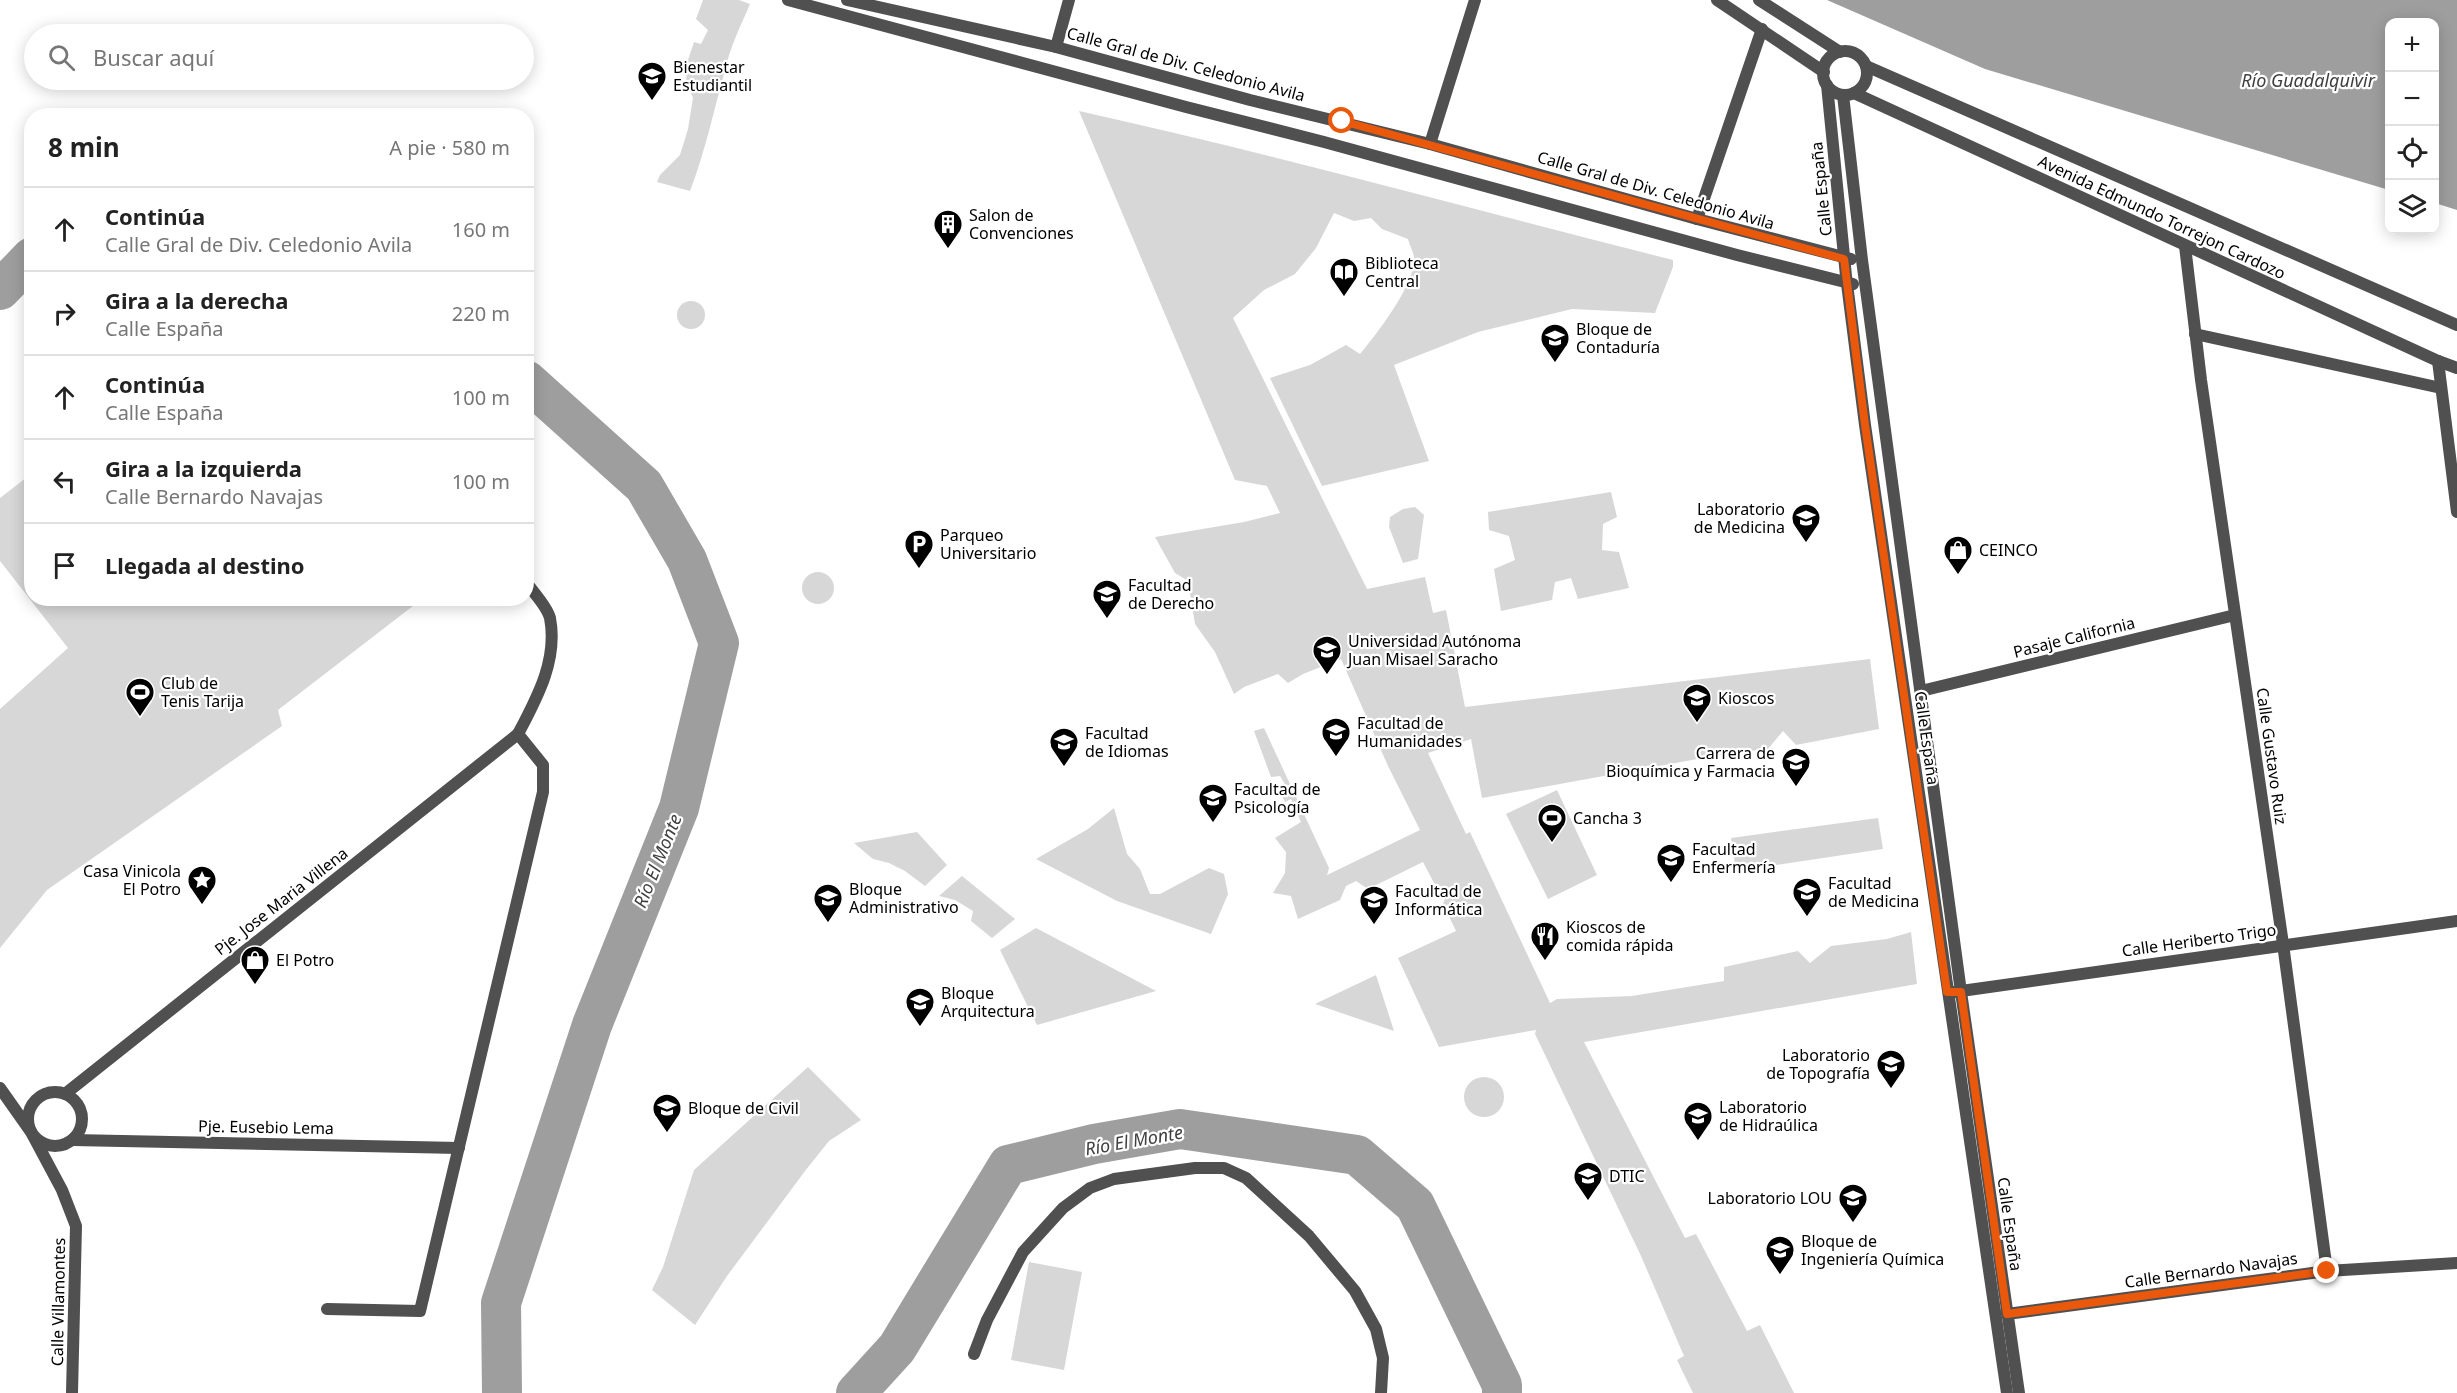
<!DOCTYPE html>
<html lang="es">
<head>
<meta charset="utf-8">
<style>
  :root { --surface:#fff; --page:#f6f6f6; --text:#222; --muted:#767676; --line:#e0e0e0 }
  body { margin:0; font-family:"Noto Sans",sans-serif; background:var(--page); color:var(--text) }
  .controls { position:absolute; right:18px; top:18px; display:grid; overflow:hidden; border-radius:12px; box-shadow:0 3px 15px #0003 }
  .controls button { width:54px; height:54px; display:grid; place-items:center; padding:0; border:0; border-bottom:2px solid var(--line); background:var(--surface); color:var(--text); font:30px sans-serif }
  .stop { position:absolute; width:18px; height:18px; margin:-14px; border:4px solid #ea580c; border-radius:50%; background:#fff }
  .stop.end { background:#ea580c; border-color:#fff; box-shadow:0 2px 6px #0008 }
  .list { margin:0; padding:0; list-style:none }
  h2 { display:flex; justify-content:space-between; align-items:center; height:78px; margin:0; padding:0 24px; font-size:26px }
  h2 small { font-size:20px; font-weight:400; color:var(--muted) }
  .list li { display:grid; grid-template-columns:39px 1fr auto; gap:18px; align-items:center; box-sizing:border-box; height:84px; padding:0 24px; border-top:2px solid var(--line) }
  .list b { display:block; font-size:22px; white-space:nowrap }
  .list p { margin:0; font-size:20px; white-space:nowrap; color:var(--muted) }
  .list em { font-size:20px; font-style:normal; color:var(--muted) }
  .icon { flex:none; width:33px; height:33px; fill:none; stroke:currentColor; stroke-width:2; stroke-linecap:round; stroke-linejoin:round }
  .map { position:relative; flex:none; width:2457px; height:1393px; overflow:hidden }
  .search { position:absolute; background:var(--surface); box-shadow:0 3px 15px #0003; left:24px; top:24px; width:510px; height:66px; display:flex; align-items:center; gap:15px; box-sizing:border-box; padding:0 21px; border-radius:33px; color:var(--muted); font-size:22px }
  .panel { position:absolute; background:var(--surface); box-shadow:0 3px 15px #0003; left:24px; top:108px; width:510px; height:498px; border-radius:24px }
  .map>svg:first-child { display:block }
  .green { fill:#d7d7d7 }
  .water { fill:#9e9e9e }
  .lines { fill:none; stroke-linecap:round; stroke-linejoin:round }
  .river { stroke:#9e9e9e; stroke-width:40 }
  .minor { stroke:#505050; stroke-width:12 }
  .tertiary { stroke:#505050; stroke-width:12 }
  .route { stroke:#ea580c; stroke-width:8 }
  .labels { text-anchor:middle; stroke-width:4.5; stroke-linejoin:round; paint-order:stroke }
  .street-label { font-size:16px; fill:#000; stroke:#fff }
  .poi-label { font-size:16px; fill:#000; stroke:#fff; text-anchor:start }
  .water-label { font-size:18px; font-style:italic; fill:#3f3f3f; stroke:#fff }
</style>
</head>
<body>
<div class="map">
<svg width="2457" height="1393" viewBox="0 0 2457 1393">
  <rect width="100%" height="100%" fill="#fff"/>
  <!-- green -->
  <g class="green">
    <path d="M703,0H739L750,4C741,25 730,47 725,70C714,110 705,152 690,191L657,182L660,175L680,155L688,129L693,98L686,81L688,60L694,42L701,44L708,30L696,19Z"/>
    <path d="M1079,111C1278,155 1475,210 1673,260V267L1655,313L1572,309L1478,332L1394,365L1429,461L1322,486L1270,378L1310,365L1346,345L1360,354C1376,335 1417,282 1414,257C1413,251 1409,244 1408,239L1382,229L1371,218L1354,221L1334,213L1316,248L1295,274L1264,290L1233,318L1367,589L1425,577L1433,613L1446,610L1465,707L1870,659L1879,729L1796,745L1783,731L1768,749L1725,754L1482,798L1471,739L1428,753L1466,834L1470,832L1550,1003L1557,999L1632,996L1724,981V967L1798,951L1810,963L1831,946L1887,939L1911,932L1917,984L1584,1042L1685,1238L1696,1234L1747,1331L1760,1325L1794,1393H1693L1677,1360L1684,1356L1641,1256L1535,1034L1536,1030L1439,1047L1398,958L1456,931L1443,904L1447,893L1434,883L1423,862L1368,889L1356,881L1346,886L1340,900L1298,919L1291,896L1273,893L1285,873L1286,852L1275,838L1301,822L1291,799L1285,802L1281,794L1285,792L1286,786L1280,776L1271,777L1254,731L1264,728L1329,868L1327,875L1420,830L1388,766L1341,659L1303,674L1288,683L1278,674L1244,687L1234,694L1215,652L1195,624L1188,581L1175,573L1155,537L1244,522L1280,513L1267,486L1235,480Z"/>
    <circle cx="691" cy="315" r="14"/>
    <path d="M31,474L32,598L422,599L278,710L282,726L47,890L0,948V709L68,648L0,561V498Z"/>
    <path d="M1611,492L1617,517L1603,524L1602,550L1619,552L1629,588L1578,599L1571,578L1555,582L1552,600L1501,611L1494,569L1515,560L1509,536L1489,530L1488,512Z"/>
    <path d="M1415,507L1424,515L1418,559L1403,563L1389,527L1390,517L1403,509Z"/>
    <circle cx="818" cy="588" r="16"/>
    <path d="M1557,790L1597,875L1548,899L1506,814Z"/>
    <path d="M1114,808L1127,854L1140,869L1150,894H1160L1209,868L1224,874L1228,894L1211,934L1117,901L1036,859L1088,829Z"/>
    <path d="M1878,818L1883,849L1736,871L1731,838Z"/>
    <path d="M917,832L947,865L925,886L905,871L889,863L873,859L854,843Z"/>
    <path d="M962,876L1015,919L992,938L971,921L973,911L955,900L939,896Z"/>
    <path d="M1036,928L1156,991L1037,1025L1000,950Z"/>
    <path d="M1376,975L1394,1031L1315,1004Z"/>
    <path d="M808,1067L861,1120L829,1141L805,1171L727,1276L695,1325L652,1290L663,1267L694,1170Z"/>
    <circle cx="1484" cy="1097" r="20"/>
    <path d="M1029,1262L1082,1272L1064,1370L1011,1360Z"/>
  </g>
  <!-- water -->
  <path class="water" d="M1827,0H2457V210L2435,203L2434,22H2390L2389,190L1985,69Z"/>
  <g class="lines">
    <!-- river -->
    <g class="river">
      <path d="M0,290L32,257"/>
      <path d="M502,1393L501,1303L592,1025L679,808L719,643L687,560L644,486L526,380"/>
      <path d="M856,1393L897,1348L1008,1165L1094,1144L1180,1129L1357,1155L1415,1205L1502,1385V1393"/>
    </g>
    <!-- minor -->
    <g class="minor">
      <path d="M788,0L1186,107L1324,142L1737,255L1853,284"/>
      <path d="M847,0L1056,47L1250,100L1430,144L1697,219L1851,259"/>
      <path d="M1056,47L1069,0"/>
      <path d="M1827,85L1846,276L1865,425L2007,1393"/>
      <path d="M1843,95L1862,260L1961,992L2019,1393"/>
      <path d="M1430,144L1475,0"/>
      <path d="M1697,219L1762,29"/>
      <path d="M2185,246L2201,380L2283,944L2327,1271"/>
      <path d="M2195,334L2441,388"/>
      <path d="M2438,361L2457,512"/>
      <path d="M1921,691L2235,615"/>
      <path d="M1954,992L2457,921"/>
      <path d="M0,1088L31,1132L62,1190L76,1226L72,1393"/>
      <circle cx="55" cy="1119" r="27"/>
      <path d="M65,1094L518,734"/>
      <path d="M73,1140L459,1148"/>
      <path d="M327,1309L420,1311L543,792V765L518,734C537,698 558,660 550,618C547,606 533,592 526,582"/>
      <path d="M2007,1314L2327,1271L2457,1263"/>
      <path d="M974,1354L987,1320L1023,1252L1063,1208L1090,1188L1114,1179L1195,1168H1224L1246,1178L1309,1236L1355,1291L1376,1329L1383,1358L1381,1393"/>
    </g>
    <!-- tertiary -->
    <g class="tertiary">
      <path d="M1717,0L1824,72"/>
      <path d="M1759,0L1840,52"/>
      <circle cx="1845" cy="73" r="22"/>
      <path d="M1866,66L2457,325"/>
      <path d="M1854,93L2438,361L2457,368"/>
    </g>
  </g>
  <g class="lines">
    <!-- route -->
    <path class="route" d="M1342,121L1844,259L1865,425L1947,992H1961L2007,1314L2327,1271"/>
  </g>
  <!-- icons -->
  <defs>
    <g id="university-pin" transform="scale(1.5)"><path d="M0 17L-7.5 6A9.5 9.5 0 1 1 7.5 6Z" fill="#000" stroke="#fff"/><path d="M0-5L7-2L0 1L-7-2ZM-4 1L0 2.5L4 1V4Q0 6-4 4Z" fill="#fff"/></g>
    <g id="building-pin" transform="scale(1.5)"><path d="M0 17L-7.5 6A9.5 9.5 0 1 1 7.5 6Z" fill="#000" stroke="#fff"/><path d="M-4-6H4V6H1V3H-1V6H-4ZM-2.5-4.3h1.7v1.8h-1.7ZM.8-4.3h1.7v1.8H.8ZM-2.5-1h1.7V.8h-1.7ZM.8-1h1.7V.8H.8Z" fill="#fff"/></g>
    <g id="library-pin" transform="scale(1.5)"><path d="M0 17L-7.5 6A9.5 9.5 0 1 1 7.5 6Z" fill="#000" stroke="#fff"/><path d="M-6-4Q-3-5.5-.7-3.5V5Q-3 3-6 4ZM6-4Q3-5.5 .7-3.5V5Q3 3 6 4Z" fill="#fff"/></g>
    <g id="parking-pin" transform="scale(1.5)"><path d="M0 17L-7.5 6A9.5 9.5 0 1 1 7.5 6Z" fill="#000" stroke="#fff"/><path d="M-3.5-5.5H1a3.5 3.5 0 0 1 0 7H-1V5.5H-3.5ZM-1-3.4V-.6H.8a1.4 1.4 0 0 0 0-2.8Z" fill="#fff"/></g>
    <g id="shop-pin" transform="scale(1.5)"><path d="M0 17L-7.5 6A9.5 9.5 0 1 1 7.5 6Z" fill="#000" stroke="#fff"/><path d="M-5-2.5h2.3a2.7 3.5 0 0 1 5.4 0H5L5.5 6h-11ZM-1.5-2.5h3a1.5 2.3 0 0 0-3 0Z" fill="#fff"/></g>
    <g id="stadium-pin" transform="scale(1.5)"><path d="M0 17L-7.5 6A9.5 9.5 0 1 1 7.5 6Z" fill="#000" stroke="#fff"/><path d="M0-5a6.5 5 0 1 0 0 10a6.5 5 0 1 0 0-10ZM-3.5-1.8h7v3.6h-7Z" fill="#fff"/></g>
    <g id="sight-pin" transform="scale(1.5)"><path d="M0 17L-7.5 6A9.5 9.5 0 1 1 7.5 6Z" fill="#000" stroke="#fff"/><path d="M0-6L1.8-2.2L6-1.7L2.9 1.2L3.7 5.4L0 3.3L-3.7 5.4L-2.9 1.2L-6-1.7L-1.8-2.2Z" fill="#fff"/></g>
    <g id="restaurant-pin" transform="scale(1.5)"><path d="M0 17L-7.5 6A9.5 9.5 0 1 1 7.5 6Z" fill="#000" stroke="#fff"/><path d="M-5-6h1v4h1v-4h1v4h1v-4h1v5L-1.5 .5V6h-2V.5L-5-1ZM5-6V6H3V1.5H1.5Q1.5-4 5-6Z" fill="#fff"/></g>
  </defs>
  <g fill-rule="evenodd">
    <use href="#university-pin" x="652" y="76"/>
    <use href="#building-pin" x="948" y="224"/>
    <use href="#library-pin" x="1344" y="272"/>
    <use href="#university-pin" x="1555" y="338"/>
    <use href="#university-pin" x="1806" y="518"/>
    <use href="#parking-pin" x="919" y="544"/>
    <use href="#shop-pin" x="1958" y="550"/>
    <use href="#university-pin" x="1107" y="594"/>
    <use href="#university-pin" x="1327" y="650"/>
    <use href="#stadium-pin" x="140" y="692"/>
    <use href="#university-pin" x="1697" y="698"/>
    <use href="#university-pin" x="1336" y="732"/>
    <use href="#university-pin" x="1064" y="742"/>
    <use href="#university-pin" x="1796" y="762"/>
    <use href="#university-pin" x="1213" y="798"/>
    <use href="#stadium-pin" x="1552" y="818"/>
    <use href="#university-pin" x="1671" y="858"/>
    <use href="#sight-pin" x="202" y="880"/>
    <use href="#university-pin" x="1807" y="892"/>
    <use href="#university-pin" x="828" y="898"/>
    <use href="#university-pin" x="1374" y="900"/>
    <use href="#restaurant-pin" x="1545" y="936"/>
    <use href="#shop-pin" x="255" y="960"/>
    <use href="#university-pin" x="920" y="1002"/>
    <use href="#university-pin" x="1891" y="1064"/>
    <use href="#university-pin" x="667" y="1108"/>
    <use href="#university-pin" x="1698" y="1116"/>
    <use href="#university-pin" x="1588" y="1176"/>
    <use href="#university-pin" x="1853" y="1198"/>
    <use href="#university-pin" x="1780" y="1250"/>
  </g>
  <g class="labels">
    <!-- street labels -->
    <g class="street-label">
      <text transform="translate(1186 64) rotate(15)" y="6">Calle Gral de Div. Celedonio Avila</text>
      <text transform="translate(1821 189) rotate(-96)" y="6">Calle España</text>
      <text transform="translate(1656 190) rotate(16)" y="6">Calle Gral de Div. Celedonio Avila</text>
      <text transform="translate(2162 217) rotate(25)" y="6">Avenida Edmundo Torrejon Cardozo</text>
      <text transform="translate(2074 637) rotate(-14)" y="6">Pasaje California</text>
      <text transform="translate(1927 738) rotate(82)" y="6">Calle España</text>
      <text transform="translate(2272 756) rotate(82)" y="6">Calle Gustavo Ruiz</text>
      <text transform="translate(281 901) rotate(-38)" y="6">Pje. Jose Maria Villena</text>
      <text transform="translate(2199 940) rotate(-8)" y="6">Calle Heriberto Trigo</text>
      <text transform="translate(266 1127) rotate(1)" y="6">Pje. Eusebio Lema</text>
      <text transform="translate(2010 1224) rotate(82)" y="6">Calle España</text>
      <text transform="translate(2211 1270) rotate(-8)" y="6">Calle Bernardo Navajas</text>
      <text transform="translate(58 1302) rotate(-89)" y="6">Calle Villamontes</text>
    </g>
    <!-- poi labels -->
    <g class="poi-label">
      <text x="673" y="73">Bienestar<tspan x="673" dy="18">Estudiantil</tspan></text>
      <text x="969" y="221">Salon de<tspan x="969" dy="18">Convenciones</tspan></text>
      <text x="1365" y="269">Biblioteca<tspan x="1365" dy="18">Central</tspan></text>
      <text x="1576" y="335">Bloque de<tspan x="1576" dy="18">Contaduría</tspan></text>
      <text x="1785" y="515" text-anchor="end">Laboratorio<tspan x="1785" dy="18">de Medicina</tspan></text>
      <text x="940" y="541">Parqueo<tspan x="940" dy="18">Universitario</tspan></text>
      <text x="1979" y="556">CEINCO</text>
      <text x="1128" y="591">Facultad<tspan x="1128" dy="18">de Derecho</tspan></text>
      <text x="1348" y="647">Universidad Autónoma<tspan x="1348" dy="18">Juan Misael Saracho</tspan></text>
      <text x="161" y="689">Club de<tspan x="161" dy="18">Tenis Tarija</tspan></text>
      <text x="1718" y="704">Kioscos</text>
      <text x="1357" y="729">Facultad de<tspan x="1357" dy="18">Humanidades</tspan></text>
      <text x="1085" y="739">Facultad<tspan x="1085" dy="18">de Idiomas</tspan></text>
      <text x="1775" y="759" text-anchor="end">Carrera de<tspan x="1775" dy="18">Bioquímica y Farmacia</tspan></text>
      <text x="1234" y="795">Facultad de<tspan x="1234" dy="18">Psicología</tspan></text>
      <text x="1573" y="824">Cancha 3</text>
      <text x="1692" y="855">Facultad<tspan x="1692" dy="18">Enfermería</tspan></text>
      <text x="181" y="877" text-anchor="end">Casa Vinicola<tspan x="181" dy="18">El Potro</tspan></text>
      <text x="1828" y="889">Facultad<tspan x="1828" dy="18">de Medicina</tspan></text>
      <text x="849" y="895">Bloque<tspan x="849" dy="18">Administrativo</tspan></text>
      <text x="1395" y="897">Facultad de<tspan x="1395" dy="18">Informática</tspan></text>
      <text x="1566" y="933">Kioscos de<tspan x="1566" dy="18">comida rápida</tspan></text>
      <text x="276" y="966">El Potro</text>
      <text x="941" y="999">Bloque<tspan x="941" dy="18">Arquitectura</tspan></text>
      <text x="1870" y="1061" text-anchor="end">Laboratorio<tspan x="1870" dy="18">de Topografía</tspan></text>
      <text x="1719" y="1113">Laboratorio<tspan x="1719" dy="18">de Hidraúlica</tspan></text>
      <text x="688" y="1114">Bloque de Civil</text>
      <text x="1609" y="1182">DTIC</text>
      <text x="1832" y="1204" text-anchor="end">Laboratorio LOU</text>
      <text x="1801" y="1247">Bloque de<tspan x="1801" dy="18">Ingeniería Química</tspan></text>
    </g>
    <!-- water labels -->
    <g class="water-label">
      <text x="2308" y="87">Río Guadalquivir</text>
      <text transform="translate(658 861) rotate(-68)" y="6">Río El Monte</text>
      <text transform="translate(1134 1141) rotate(-10)" y="6">Río El Monte</text>
    </g>
  </g>
</svg>
<div class="controls">
<button>+</button>
<button>−</button>
<button><svg class="icon" aria-label="locate" viewBox="0 0 24 24"><circle cx="12" cy="12" r="6"/><path d="M12 2v4M12 18v4M2 12h4M18 12h4"/></svg></button>
<button><svg class="icon" aria-label="layers" viewBox="0 0 24 24"><path d="M12 4l9 5-9 5-9-5zM3 14l9 5 9-5"/></svg></button>
</div>
<div class="stop" style="left:1342px;top:121px"></div>
<div class="stop end" style="left:2327px;top:1271px"></div>
<div class="search"><svg class="icon" aria-label="search" viewBox="0 0 24 24"><circle cx="10" cy="10" r="6"/><path d="M15 15l6 6"/></svg>Buscar aquí</div>
<section class="panel">
<h2>8 min<small>A pie · 580 m</small></h2>
<ul class="list">
<li><svg class="icon" aria-label="ahead" viewBox="0 0 24 24"><path d="M12 20V5M6 11l6-6 6 6"/></svg><div><b>Continúa</b><p>Calle Gral de Div. Celedonio Avila</p></div><em>160 m</em></li>
<li><svg class="icon" aria-label="right" viewBox="0 0 24 24"><path d="M7 20v-9h11M14 6l5 5-5 5"/></svg><div><b>Gira a la derecha</b><p>Calle España</p></div><em>220 m</em></li>
<li><svg class="icon" aria-label="ahead" viewBox="0 0 24 24"><path d="M12 20V5M6 11l6-6 6 6"/></svg><div><b>Continúa</b><p>Calle España</p></div><em>100 m</em></li>
<li><svg class="icon" aria-label="left" viewBox="0 0 24 24"><path d="M17 20v-9H6M10 6l-5 5 5 5"/></svg><div><b>Gira a la izquierda</b><p>Calle Bernardo Navajas</p></div><em>100 m</em></li>
<li><svg class="icon" aria-label="arrive" viewBox="0 0 24 24"><path d="M6 21V4h12l-3 4 3 4H6"/></svg><div><b>Llegada al destino</b></div></li>
</ul>
</section>
</div>
</body>
</html>
